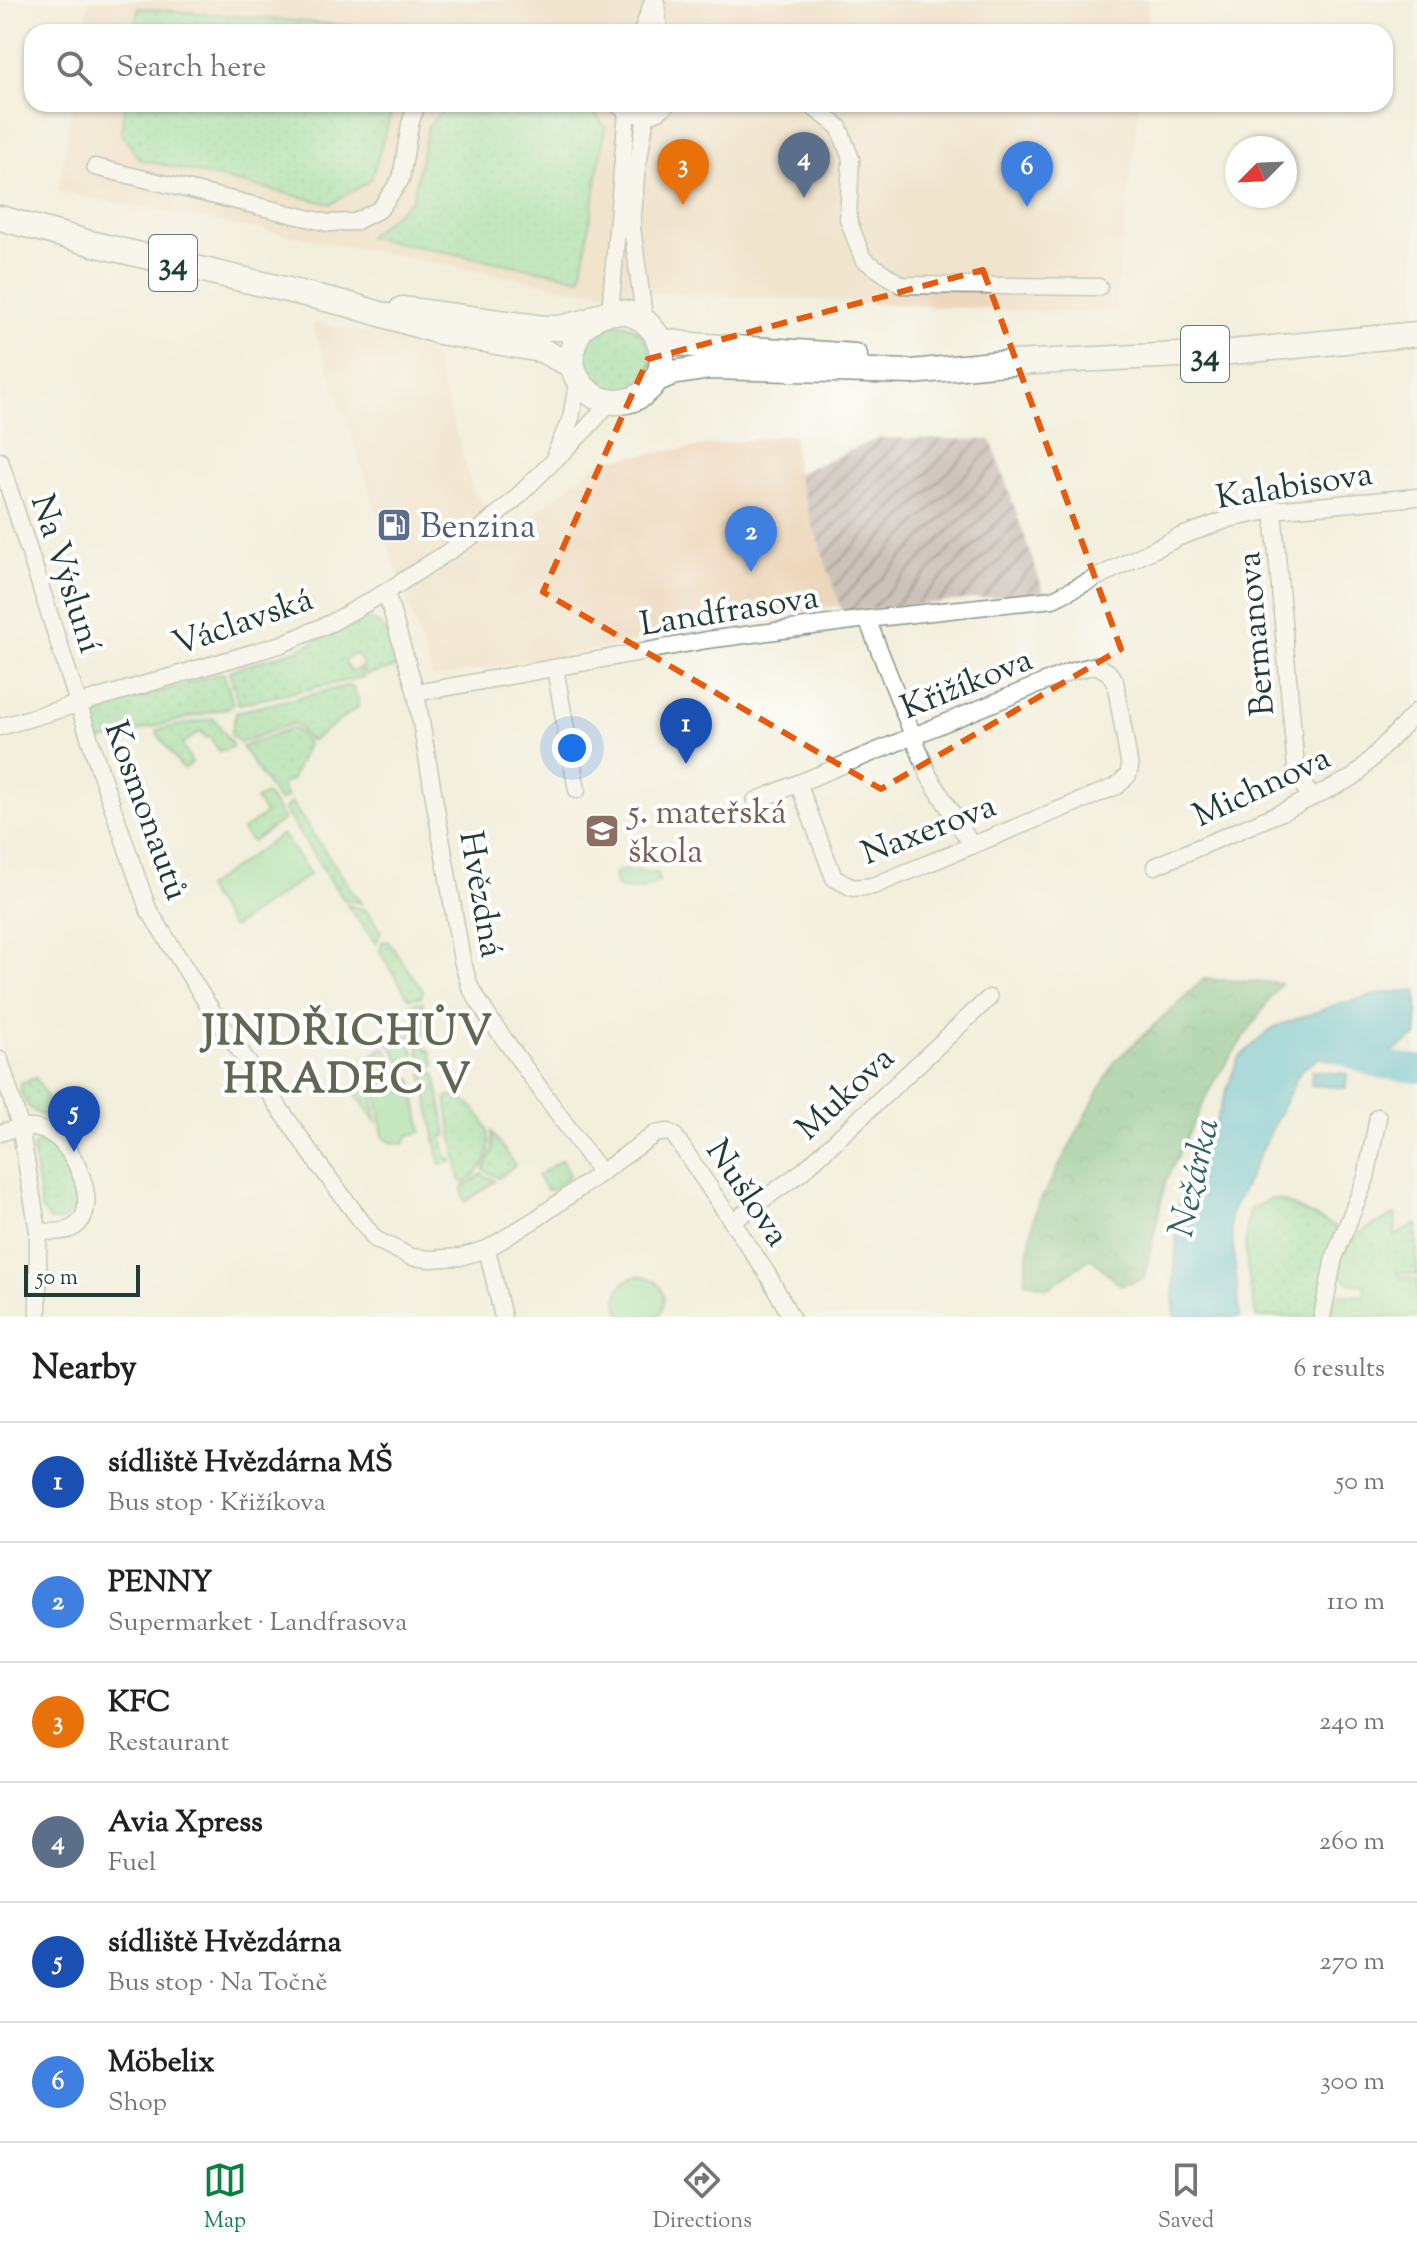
<!DOCTYPE html>
<html lang="en">
<head>
<meta charset="utf-8">
<style>
  :root { --surface:#fff; --page:#f2f2f2; --text:#202124; --muted:#757577; --line:#e0e0e0; --accent:#0b8043 }
  body { margin:0; font-family:"Sorts Mill Goudy",serif; background:var(--page); color:var(--text) }
  .compass { position:absolute; left:1225px; top:136px; width:72px; height:72px; border-radius:50%; background:var(--surface); box-shadow:0 2px 6px #0004; rotate:246deg }
  .scale { position:absolute; left:24px; bottom:20px; width:116px; box-sizing:border-box; padding-left:8px; border:4px solid #1f3d34; border-top:0; font-size:22px; line-height:28px; white-space:nowrap; color:#1f3d34; -webkit-text-stroke:6px #fff; paint-order:stroke }
  .you { position:absolute; left:572px; top:748px; width:28px; height:28px; margin:-20px; border:6px solid #fff; border-radius:50%; background:#1a73e8; box-shadow:0 0 0 12px #1a73e833 }
  .badge { display:grid; place-items:center; width:52px; height:52px; border-radius:50%; background:var(--accent); color:#fff; font-size:26px; font-weight:700 }
  .pin { position:absolute; translate:-50% -66px; filter:drop-shadow(0 2px 4px #0008) }
  .pin::after { content:''; position:absolute; top:42px; width:28px; height:24px; background:inherit; clip-path:polygon(0 0,100% 0,50% 100%) }
  .list { margin:0; padding:0; list-style:none }
  h2 { display:flex; justify-content:space-between; align-items:center; height:104px; margin:0; padding:0 32px; font-size:34px }
  h2 small { font-size:26px; font-weight:400; color:var(--muted) }
  .list li { display:grid; grid-template-columns:52px 1fr auto; gap:24px; align-items:center; box-sizing:border-box; height:120px; padding:0 32px; border-top:2px solid var(--line) }
  .list b { display:block; font-size:30px; white-space:nowrap }
  .list p { margin:0; font-size:26px; white-space:nowrap; color:var(--muted) }
  .list em { font-size:26px; font-style:normal; color:var(--muted) }
  .icon { flex:none; width:44px; height:44px; fill:none; stroke:currentColor; stroke-width:2; stroke-linecap:round; stroke-linejoin:round }
  .map { position:relative; flex:none; width:1417px; height:1317px; overflow:hidden }
  .search { position:absolute; background:var(--surface); box-shadow:0 2px 6px #0004; left:24px; right:24px; top:24px; height:88px; display:flex; align-items:center; gap:20px; box-sizing:border-box; padding:0 28px; border-radius:24px; color:var(--muted); font-size:30px }
  .sheet { height:824px; background:var(--surface) }
  nav { display:flex; justify-content:space-around; align-items:center; box-sizing:border-box; height:112px; border-top:2px solid var(--line); background:var(--surface); font-size:22px; color:var(--muted) }
  nav a { display:grid; justify-items:center; gap:4px }
  nav .on { color:var(--accent) }
  .map>svg:first-child { display:block }
  .built { fill:#edd7bb }
  .industrial { fill:url(#industrial-furrows) }
  .grass { fill:url(#grass-dots); stroke:#568e69; stroke-width:2 }
  .forest { fill:url(#forest-crowns); stroke:#487d5c; stroke-width:2 }
  .park { fill:#8dde9e; stroke:#568e69; stroke-width:2 }
  .water { fill:#57c0d4; stroke:#3b7e84; stroke-width:2 }
  .lines { fill:none; stroke-linecap:round; stroke-linejoin:round }
  .river { stroke:#57c0d4; stroke-width:28 }
  .street-casing { stroke:#899688; stroke-width:19 }
  .primary-casing { stroke:#899688; stroke-width:27 }
  .street { stroke:#fff; stroke-width:16 }
  .primary { stroke:#fff; stroke-width:24 }
  .marked { fill:none; stroke:#e8590c; stroke-width:6; stroke-dasharray:16 10; stroke-linejoin:round }
  .labels { text-anchor:middle; stroke-width:8; stroke-linejoin:round; paint-order:stroke }
  .shield { fill:#fff; stroke:#627771; stroke-width:2 }
  .shield-label { font-size:32px; font-weight:bold; fill:#1f3d34 }
  .street-label { font-size:34px; fill:#1f3d34; stroke:#fff }
  .service-label { font-size:34px; fill:#4e5e75; stroke:#fff; text-anchor:start }
  .education-label { font-size:34px; fill:#785e54; stroke:#fff; text-anchor:start }
  .water-label { font-size:36px; font-style:italic; fill:#306464; stroke:#fff }
  .district-label { font-size:42px; font-weight:bold; letter-spacing:2px; fill:#616751; stroke:#fff }
</style>
</head>
<body>
<div class="map">
<svg width="1417" height="1317" viewBox="0 0 1417 1317">
  <defs>
    <pattern id="industrial-furrows" width="10" height="10" patternUnits="userSpaceOnUse" patternTransform="scale(2)"><rect width="10" height="10" fill="#ccc2b9"/><path d="M-1 1l2-2M0 10L10 0M9 11l2-2" fill="none" stroke="#a59f97"/></pattern>
    <pattern id="grass-dots" width="8" height="8" patternUnits="userSpaceOnUse" patternTransform="scale(2)"><rect width="8" height="8" fill="#8dde9e"/><path d="M2 2h.1M6 6h.1" fill="none" stroke="#79bf89" stroke-width="1.8" stroke-linecap="round"/></pattern>
    <pattern id="forest-crowns" width="20" height="18" patternUnits="userSpaceOnUse" patternTransform="scale(2)"><rect width="20" height="18" fill="#72bd85"/><path d="M2 6a3 3 0 1 1 6 0M12 15a3 3 0 1 1 6 0" fill="none" stroke="#5d9b6e"/></pattern>
  </defs>
  <rect width="100%" height="100%" fill="#fff"/>
  <filter id="ink" filterUnits="userSpaceOnUse"><feTurbulence type="fractalNoise" baseFrequency=".0125" numOctaves="2"/><feDisplacementMap in="SourceGraphic" scale="16" xChannelSelector="R" yChannelSelector="G"/><feConvolveMatrix kernelMatrix="1 2 1 2 8 2 1 2 1" color-interpolation-filters="sRGB"/></filter>
  <filter id="wash" filterUnits="userSpaceOnUse"><feTurbulence type="fractalNoise" baseFrequency=".006" numOctaves="4" result="noise"/><feDisplacementMap in="SourceGraphic" scale="32" xChannelSelector="R" yChannelSelector="G"/><feGaussianBlur stdDeviation="1.8" result="paint"/><feColorMatrix in="noise" values="0 0 0 0 0 0 0 0 0 0 0 0 0 0 0 0 0 1.4 0 .05"/><feComposite in="paint" operator="in"/></filter>
  <g filter="url(#wash)">
    <rect width="100%" height="100%" fill="#f3efdd"/>
    <!-- built -->
    <g class="built">
      <path d="M89,0H1150L1147,32H84Z"/>
      <path d="M72,104H1139L1115,315L579,290L58,192Z"/>
      <path d="M312,322L430,345L475,496L513,531L602,460L794,434L796,474L841,605L433,678Z"/>
    </g>
    <!-- industrial -->
    <path class="industrial" d="M879,438L991,440L1044,592L842,612L796,474Z"/>
    <!-- grass -->
    <g class="grass">
      <path d="M138,8L357,26V32H135Z"/>
      <path d="M125,104H394L371,180L331,204L139,159L121,132Z"/>
      <path d="M449,104H590L605,128L581,278L367,237L412,200L428,126Z"/>
      <circle cx="617" cy="358" r="34"/>
      <path d="M364,619L373,620C388,629 401,651 395,668L366,675L359,668L364,664L355,653L344,661L352,672L357,669L363,677L239,704L229,672L234,669L297,650Z"/>
      <path d="M220,673L224,674L233,703L230,707L99,741L94,722L101,710Z"/>
      <path d="M347,686L352,687L358,699V707L313,740H308L298,726L293,723L240,743L231,735L236,712Z"/>
      <path d="M214,718L232,744V747L220,752L209,737L206,738L201,731L182,744L192,763L184,769L181,767L157,733L158,730Z"/>
      <path d="M291,728L299,732L307,744L292,779L281,786L287,797L279,802L242,747Z"/>
      <path d="M266,794L284,819L252,842L242,831L265,814L256,799Z"/>
      <path d="M291,802L361,903L343,899L284,810Z"/>
      <path d="M347,905L366,910L381,931L376,944Z"/>
      <path d="M388,941L423,991L421,997L409,998L383,957L380,951L382,942Z"/>
      <path d="M423,1002L429,1031L422,1035L421,1042L426,1049L431,1051L435,1066L422,1069L411,1004Z"/>
      <path d="M410,1026L415,1063L409,1069L403,1065L388,1042Z"/>
      <path d="M384,1047L399,1070L366,1077L359,1063Z"/>
      <path d="M435,1073L447,1136L442,1137L447,1159L451,1158L452,1162L440,1164L423,1074Z"/>
      <path d="M36,1078L57,1115L54,1117C34,1117 20,1103 20,1083Z"/>
      <path d="M365,1085L372,1087L376,1122L352,1089L354,1086Z"/>
      <path d="M449,1096C477,1099 498,1133 486,1160C481,1170 473,1177 464,1183L460,1180L446,1099Z"/>
      <path d="M492,1132L515,1165L499,1178L484,1170L493,1150Z"/>
      <path d="M46,1141L52,1144C64,1168 92,1200 63,1221H51L41,1209L33,1148L35,1144Z"/>
      <path d="M561,1160L569,1171L568,1177L551,1190H547L537,1176Z"/>
      <path d="M482,1174L495,1181L465,1202L462,1188Z"/>
      <path d="M1269,1199L1280,1200L1334,1226L1336,1230L1316,1317H1256C1250,1281 1240,1247 1249,1211Z"/>
      <path d="M1396,1214L1395,1236L1417,1224V1275L1397,1272L1400,1277L1417,1280V1317H1328L1333,1299L1339,1294L1364,1296L1365,1286L1350,1283L1336,1271C1346,1232 1363,1232 1396,1214Z"/>
    </g>
    <!-- forest -->
    <path class="forest" d="M1204,979L1281,983L1214,1081L1166,1180L1144,1279L1120,1285L1091,1258L1048,1288L1024,1281L1035,1211L1115,1061Z"/>
    <!-- park -->
    <g class="park">
      <path d="M282,834L310,874L232,928L205,888Z"/>
      <path d="M631,870L657,873L659,882C643,891 633,892 617,887L614,875L617,872Z"/>
      <path d="M412,1078L422,1132L409,1135L404,1144L389,1142L383,1136L376,1091L380,1084Z"/>
      <path d="M636,1276C661,1276 672,1298 657,1317H624C611,1300 617,1283 636,1276Z"/>
    </g>
    <!-- water -->
    <g class="water">
      <path d="M1417,990V1036L1363,1070L1320,1057L1300,1071L1230,1216L1240,1317H1175L1173,1296L1179,1202L1212,1132L1238,1058L1274,1027L1336,1005L1383,993Z"/>
      <path d="M1312,1071L1347,1074L1346,1088L1311,1085Z"/>
    </g>
    <g class="lines">
      <!-- river -->
      <path class="river" d="M1340,1049L1376,1064L1417,1069"/>
    </g>
  </g>
  <g filter="url(#ink)">
    <g class="lines">
      <!-- street casing -->
      <g class="street-casing">
        <g id="street">
          <path d="M656,2L659,32"/>
          <path d="M642,32L653,0"/>
          <path d="M617,104C632,118 653,119 667,104"/>
          <path d="M809,104L839,127L851,159L848,219L863,259L901,285L1099,287"/>
          <path d="M95,167L328,223L355,222L380,209L401,179L410,124L417,104"/>
          <path d="M610,313L627,112"/>
          <path d="M645,323L632,228L636,176L646,116"/>
          <path d="M556,452L571,418L578,380"/>
          <path d="M0,461L101,774L148,909L208,1005L319,1165L375,1239L411,1257L431,1259L460,1257L487,1249L539,1217L655,1134L668,1132L674,1135L768,1275L791,1317"/>
          <path d="M1273,510L1297,779L1312,796"/>
          <path d="M386,592L416,693L462,960L470,987L489,1018L600,1172"/>
          <path d="M867,619L929,776L971,844"/>
          <path d="M555,668L577,790"/>
          <path d="M416,693L707,640L867,619L1053,599L1179,537L1229,519L1273,510L1417,497"/>
          <path d="M0,727L282,644L331,623L386,592L471,537L513,501L587,428L610,402"/>
          <path d="M755,801L1069,672L1096,665L1108,672L1115,681L1130,768L1128,775L1117,786L873,886L853,888L834,878L798,783"/>
          <path d="M1155,866L1282,812L1354,777L1417,711"/>
          <path d="M0,1060L20,1126L38,1231V1317"/>
          <path d="M0,1133C17,1127 37,1125 53,1135C74,1148 99,1202 79,1223C69,1234 51,1232 38,1231"/>
          <path d="M732,1222L803,1171L989,998"/>
          <path d="M487,1249L503,1317"/>
          <path d="M1322,1317L1334,1258L1366,1178L1378,1117"/>
        </g>
      </g>
      <!-- primary casing -->
      <g class="primary-casing">
        <g id="primary">
          <path d="M0,218L94,244L347,304L440,332L541,350L573,366"/>
          <path d="M402,309L544,328H560L592,320"/>
          <circle cx="617" cy="357" r="45"/>
          <path d="M658,340L692,345L855,356"/>
          <path d="M655,380L672,373L710,367L912,372L993,364L1221,353L1417,334"/>
        </g>
      </g>
      <!-- street -->
      <use href="#street" class="street"/>
      <!-- primary -->
      <use href="#primary" class="primary"/>
    </g>
  </g>
  <!-- marked area -->
  <path d="M0 0H1417V1317H0ZM983,270L1121,649L881,789L543,592L648,359Z" fill="#f3efdd" fill-opacity=".55" fill-rule="evenodd"/>
  <path class="marked" d="M983,270L1121,649L881,789L543,592L648,359Z"/>
  <!-- icons -->
  <defs>
    <g id="fuel-square" transform="scale(1.8)"><rect x="-9" y="-9" width="18" height="18" rx="4" fill="#5c6f8a" stroke="#fff"/><path d="M-5.5-6h7V0h2V4h1.3V-2.5L3-4.5l.8-.8L6-3V5H2.5V1h-1V6h-7ZM-4.2-4.7v3.2H.2V-4.7Z" fill="#fff"/></g>
    <g id="school-square" transform="scale(1.8)"><rect x="-9" y="-9" width="18" height="18" rx="4" fill="#8d6e63" stroke="#fff"/><path d="M0-5L7-2L0 1L-7-2ZM-4 1L0 2.5L4 1V4Q0 6-4 4Z" fill="#fff"/></g>
  </defs>
  <g fill-rule="evenodd">
    <use href="#fuel-square" x="394" y="525"/>
    <use href="#school-square" x="602" y="831"/>
  </g>
  <g class="labels">
    <!-- shield labels -->
    <g class="shield">
      <rect x="149" y="235" width="48" height="56" rx="6"/>
      <rect x="1181" y="326" width="48" height="56" rx="6"/>
    </g>
    <g class="shield-label">
      <text x="173" y="274">34</text>
      <text x="1205" y="365">34</text>
    </g>
    <!-- street labels -->
    <g class="street-label">
      <text transform="translate(1294 484) rotate(-9)" y="12">Kalabisova</text>
      <text transform="translate(68 573) rotate(72)" y="12">Na Výsluní</text>
      <text transform="translate(729 609) rotate(-9)" y="12">Landfrasova</text>
      <text transform="translate(242 620) rotate(-19)" y="12">Václavská</text>
      <text transform="translate(1254 634) rotate(-95)" y="12">Bermanova</text>
      <text transform="translate(966 682) rotate(-22)" y="12">Křižíkova</text>
      <text transform="translate(1261 785) rotate(-25)" y="12">Michnova</text>
      <text transform="translate(148 810) rotate(70)" y="12">Kosmonautů</text>
      <text transform="translate(928 828) rotate(-21)" y="12">Naxerova</text>
      <text transform="translate(483 894) rotate(80)" y="12">Hvězdná</text>
      <text transform="translate(844 1092) rotate(-43)" y="12">Mukova</text>
      <text transform="translate(749 1192) rotate(56)" y="12">Nušlova</text>
    </g>
    <!-- service labels -->
    <g class="service-label">
      <text x="420" y="537">Benzina</text>
    </g>
    <!-- education labels -->
    <g class="education-label">
      <text x="628" y="823">5. mateřská<tspan x="628" dy="39">škola</tspan></text>
    </g>
    <!-- water labels -->
    <g class="water-label">
      <text transform="translate(1192 1177) rotate(-77)" y="13">Nežárka</text>
    </g>
    <!-- district labels -->
    <g class="district-label">
      <text x="348" y="1044">JINDŘICHŮV<tspan x="348" dy="48">HRADEC V</tspan></text>
    </g>
  </g>
</svg>
<svg class="compass" viewBox="-18 -18 36 36"><path d="M0-13l5 13h-10z" fill="#e53935"/><path d="M0 13l5-13h-10z" fill="#757577"/></svg>
<div class="scale">50 m</div>
<div class="you"></div>
<div class="pin badge" style="left:686px;top:764px;background:#1a4fb4">1</div>
<div class="pin badge" style="left:751px;top:572px;background:#3f7fe0">2</div>
<div class="pin badge" style="left:683px;top:205px;background:#e8710a">3</div>
<div class="pin badge" style="left:804px;top:198px;background:#5c6f8a">4</div>
<div class="pin badge" style="left:74px;top:1152px;background:#1a4fb4">5</div>
<div class="pin badge" style="left:1027px;top:207px;background:#3f7fe0">6</div>
<div class="search"><svg class="icon" aria-label="search" viewBox="0 0 24 24"><circle cx="10" cy="10" r="6"/><path d="M15 15l6 6"/></svg>Search here</div>
</div>
<section class="sheet">
<h2>Nearby<small>6 results</small></h2>
<ul class="list">
<li><span class="badge" style="background:#1a4fb4">1</span><div><b>sídliště Hvězdárna MŠ</b><p>Bus stop · Křižíkova</p></div><em>50 m</em></li>
<li><span class="badge" style="background:#3f7fe0">2</span><div><b>PENNY</b><p>Supermarket · Landfrasova</p></div><em>110 m</em></li>
<li><span class="badge" style="background:#e8710a">3</span><div><b>KFC</b><p>Restaurant</p></div><em>240 m</em></li>
<li><span class="badge" style="background:#5c6f8a">4</span><div><b>Avia Xpress</b><p>Fuel</p></div><em>260 m</em></li>
<li><span class="badge" style="background:#1a4fb4">5</span><div><b>sídliště Hvězdárna</b><p>Bus stop · Na Točně</p></div><em>270 m</em></li>
<li><span class="badge" style="background:#3f7fe0">6</span><div><b>Möbelix</b><p>Shop</p></div><em>300 m</em></li>
</ul>
</section>
<nav>
<a class="on"><svg class="icon" aria-label="map" viewBox="0 0 24 24"><path d="M3 6l6-2 6 2 6-2v14l-6 2-6-2-6 2zM9 4v14M15 6v14"/></svg>Map</a>
<a><svg class="icon" aria-label="directions" viewBox="0 0 24 24"><path d="M12 3l9 9-9 9-9-9zM9 14v-3h6M13 9l2 2-2 2"/></svg>Directions</a>
<a><svg class="icon" aria-label="saved" viewBox="0 0 24 24"><path d="M7 4h10v16l-5-4-5 4z"/></svg>Saved</a>
</nav>
</body>
</html>
